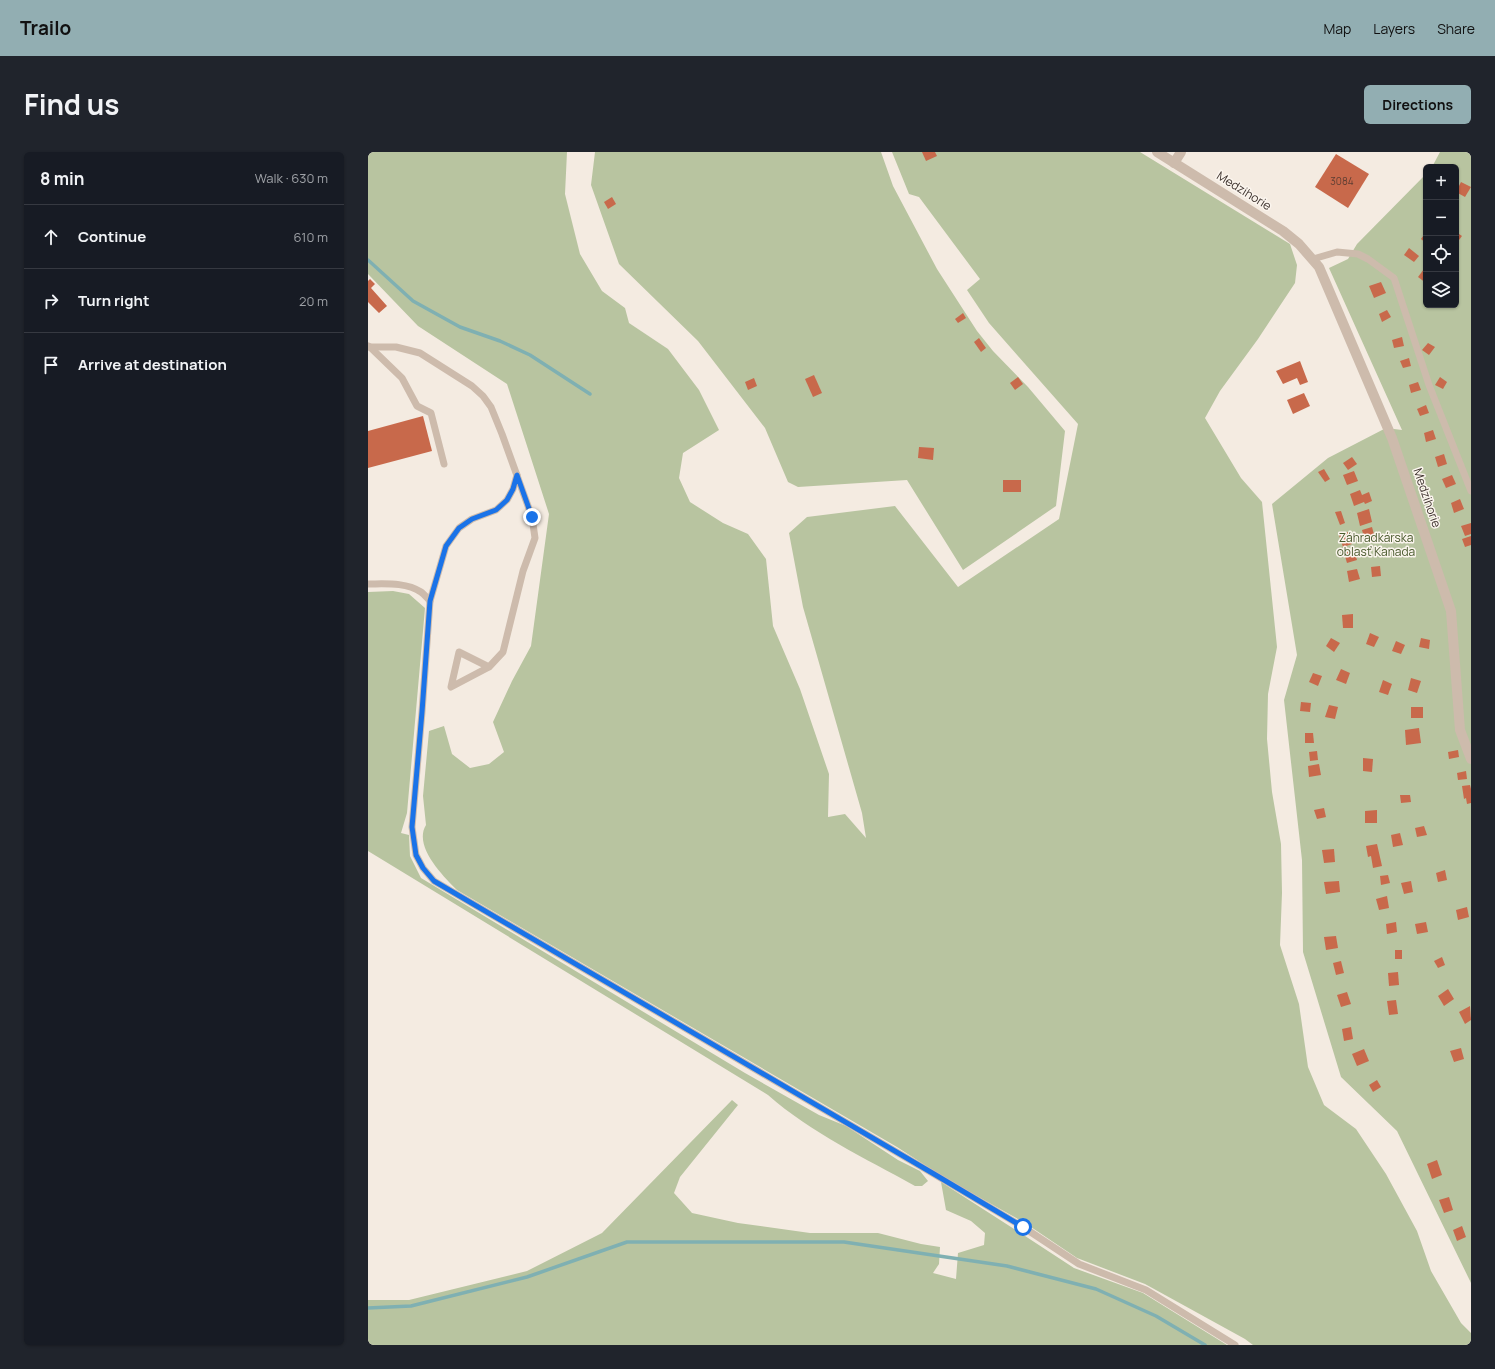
<!DOCTYPE html>
<html lang="en">
<head>
<meta charset="utf-8">
<style>
  :root { --surface:#171b24; --page:#20242c; --text:#f1f3f6; --muted:#9ea1a6; --line:#363941; --accent:#92aeb2 }
  body { margin:0; font-family:Manrope,sans-serif; background:var(--page); color:var(--text) }
  .controls { position:absolute; right:12px; top:12px; display:grid; overflow:hidden; border-radius:6px; box-shadow:0 1px 3px #0004 }
  .controls button { width:36px; height:36px; display:grid; place-items:center; padding:0; border:0; border-bottom:1px solid var(--line); background:var(--surface); color:var(--text); font:20px sans-serif }
  .stop { position:absolute; width:12px; height:12px; margin:-9px; border:3px solid #1a73e8; border-radius:50%; background:#fff }
  .stop.end { background:#1a73e8; border-color:#fff; box-shadow:0 1px 4px #0008 }
  .list { margin:0; padding:0; list-style:none }
  h2 { display:flex; justify-content:space-between; align-items:center; height:52px; margin:0; padding:0 16px; font-size:17px }
  h2 small { font-size:13px; font-weight:400; color:var(--muted) }
  .list li { display:grid; grid-template-columns:26px 1fr auto; gap:12px; align-items:center; box-sizing:border-box; height:64px; padding:0 16px; border-top:1px solid var(--line) }
  .list b { display:block; font-size:15px; white-space:nowrap }
  .list em { font-size:13px; font-style:normal; color:var(--muted) }
  .icon { flex:none; width:22px; height:22px; fill:none; stroke:currentColor; stroke-width:2; stroke-linecap:round; stroke-linejoin:round }
  .map { position:relative; flex:none; width:1103px; height:1193px; overflow:hidden; border-radius:6px }
  header { display:flex; align-items:center; gap:24px; box-sizing:border-box; height:56px; padding:0 20px; background:var(--accent); color:#111 }
  header strong { font-size:19px }
  nav { display:flex; gap:22px; margin-inline-start:auto; font-size:14px }
  .intro { display:flex; align-items:center; justify-content:space-between; box-sizing:border-box; height:96px; padding:0 24px }
  h1 { margin:0; font-size:28px }
  .button { padding:10px 18px; border-radius:6px; background:var(--accent); color:#111; font-size:14px; font-weight:700 }
  main { display:flex; gap:24px; padding:0 24px }
  aside { flex:1; background:var(--surface); border-radius:6px; box-shadow:0 1px 3px #0004 }
  .map>svg:first-child { display:block }
  .green { fill:#b8c4a0 }
  .lines { fill:none; stroke-linecap:round; stroke-linejoin:round }
  .stream { stroke:#7fb0b2; stroke-width:3.5 }
  .building { fill:#c8694b }
  .lane { stroke:#cdbbac; stroke-width:7 }
  .street { stroke:#cdbbac; stroke-width:10 }
  .route { stroke:#1a73e8; stroke-width:5 }
  .labels { text-anchor:middle; stroke-width:3; stroke-linejoin:round; paint-order:stroke }
  .number-label { font-size:10px; fill:#5e3e33 }
  .street-label { font-size:12px; fill:#3b302b; stroke:#fbf5ee }
  .park-label { font-size:12px; fill:#4a5a2e; stroke:#fbf5ee }
</style>
</head>
<body>
<header>
<strong>Trailo</strong>
<nav><a>Map</a><a>Layers</a><a>Share</a></nav>
</header>
<div class="intro"><h1>Find us</h1><a class="button">Directions</a></div>
<main>
<aside>
<h2>8 min<small>Walk · 630 m</small></h2>
<ul class="list">
<li><svg class="icon" aria-label="ahead" viewBox="0 0 24 24"><path d="M12 20V5M6 11l6-6 6 6"/></svg><div><b>Continue</b></div><em>610 m</em></li>
<li><svg class="icon" aria-label="right" viewBox="0 0 24 24"><path d="M7 20v-9h11M14 6l5 5-5 5"/></svg><div><b>Turn right</b></div><em>20 m</em></li>
<li><svg class="icon" aria-label="arrive" viewBox="0 0 24 24"><path d="M6 21V4h12l-3 4 3 4H6"/></svg><div><b>Arrive at destination</b></div></li>
</ul>
</aside>
<div class="map">
<svg width="1103" height="1193" viewBox="0 0 1103 1193">
  <rect width="100%" height="100%" fill="#f4ebe1"/>
  <!-- green -->
  <g class="green">
    <path d="M0,0H199L197,42L212,102L234,139L257,156L261,171L300,197L331,238L351,278L315,301L311,326L322,350L355,371L380,382L398,407L405,474L432,537L461,622L460,665L477,662L498,686L494,661L435,455L421,381L439,365L527,354L590,435L691,367L710,272L621,171L599,138L612,127L551,45L541,42L524,0H772L922,92L929,113L927,131L890,187L852,239L837,266L873,326L894,350L909,495L900,542L899,587L904,640L913,692L914,741L912,793L931,852L940,915L956,953L988,977L1018,1022L1049,1079L1063,1119L1093,1171L1103,1181V1193H885L877,1187L777,1132L709,1106L657,1071L577,1026L529,995L89,738C75,724 45,694 58,673L55,644L61,579L76,574L84,602L102,616L121,612L136,600L125,570L144,529L163,494L181,362L139,232L50,174L0,122Z"/>
    <path d="M227,0H513L525,34L569,117L609,179L625,199L660,235L697,279L688,354L595,418L539,328L430,335L420,330L397,276L330,189L251,112L223,33Z"/>
    <path d="M1072,0H1103V1131L1029,979L973,925L935,800L934,708L916,548L929,503L904,352L960,306L1018,276L1034,278L961,116L980,107L989,92L1058,22V153H1088V15H1064Z"/>
    <path d="M25,439L41,442L57,456L39,661L33,681L41,683L42,704L53,726L377,921L451,963L478,974L530,1008L552,1019L560,1029L554,1034H547C497,1006 443,981 400,943L0,699V440Z"/>
    <path d="M364,948L370,953L312,1025L306,1041L324,1061L370,1071L442,1081H510L553,1092L572,1095L571,1112L565,1121L588,1127L590,1101L616,1093L617,1081L603,1069L578,1058L573,1030L654,1082L706,1116L775,1141L859,1193H0V1148H41L159,1119L234,1081Z"/>
  </g>
  <g class="lines">
    <!-- stream -->
    <g class="stream">
      <path d="M0,108L45,149L92,175L132,189L162,203L222,242"/>
      <path d="M0,1156L43,1154L159,1125L259,1090H476L639,1114L728,1137L788,1164L837,1193"/>
    </g>
  </g>
  <!-- building -->
  <g class="building">
    <path d="M554,0H567L569,4L558,9Z"/>
    <path d="M968,2L1001,22L980,56L947,35Z"/>
    <path d="M1093,30L1103,35L1097,45L1088,40Z"/>
    <path d="M244,45L248,52L240,57L236,50Z"/>
    <path d="M1058,80V91L1053,87Z"/>
    <path d="M1088,80L1094,84L1088,92Z"/>
    <path d="M1041,96L1051,104L1046,110L1036,103Z"/>
    <path d="M1056,117L1058,119V131L1050,125Z"/>
    <path d="M2,127L7,132L3,136L19,154L11,161L0,150V129Z"/>
    <path d="M1013,130L1018,141L1006,146L1001,134Z"/>
    <path d="M1019,158L1023,165L1014,170L1011,162Z"/>
    <path d="M595,161L598,166L590,171L587,167Z"/>
    <path d="M1034,185L1036,194L1026,196L1024,188Z"/>
    <path d="M611,186L618,196L613,200L606,190Z"/>
    <path d="M1060,191L1067,195L1061,203L1054,198Z"/>
    <path d="M1041,206L1043,214L1035,216L1032,209Z"/>
    <path d="M932,209L940,230L932,233L929,226L915,232L908,219Z"/>
    <path d="M446,223L454,241L445,245L437,227Z"/>
    <path d="M650,225L655,232L647,238L642,231Z"/>
    <path d="M1072,225L1079,230L1075,237L1067,233Z"/>
    <path d="M386,226L389,234L380,238L377,230Z"/>
    <path d="M1050,230L1053,238L1043,241L1041,233Z"/>
    <path d="M936,241L942,254L925,262L919,248Z"/>
    <path d="M1058,253L1061,261L1052,264L1049,257Z"/>
    <path d="M55,264L64,299L0,316V279Z"/>
    <path d="M1065,278L1068,287L1058,290L1056,281Z"/>
    <path d="M551,295L566,296L565,308L550,306Z"/>
    <path d="M1076,302L1079,312L1070,315L1067,305Z"/>
    <path d="M984,305L989,312L980,318L975,311Z"/>
    <path d="M956,317L962,327L957,330L950,320Z"/>
    <path d="M986,319L990,329L979,333L975,323Z"/>
    <path d="M1084,323L1088,332L1078,336L1074,327Z"/>
    <rect x="635" y="328" width="18" height="12"/>
    <path d="M992,338L994,343L1001,340L1004,349L997,352L996,350L986,354L982,342Z"/>
    <path d="M1092,347L1096,357L1086,361L1083,351Z"/>
    <path d="M1001,357L1004,370L992,374L989,361Z"/>
    <path d="M973,359L977,371L972,373L967,360Z"/>
    <path d="M1103,371V382L1097,384L1093,374Z"/>
    <path d="M1004,375L1007,386L997,389L994,378Z"/>
    <path d="M980,380L984,392L975,395L971,383Z"/>
    <path d="M1103,384V393L1097,395L1094,387Z"/>
    <path d="M986,398L989,408L979,411L976,401Z"/>
    <path d="M1012,414L1013,424L1004,425L1003,415Z"/>
    <path d="M989,417L992,427L981,430L979,419Z"/>
    <path d="M985,462V476H975L974,463Z"/>
    <path d="M1002,481L1011,485L1006,495L998,492Z"/>
    <path d="M963,486L972,491L966,500L958,494Z"/>
    <path d="M1053,486L1062,488L1061,497L1051,495Z"/>
    <path d="M1028,489L1037,493L1033,502L1024,499Z"/>
    <path d="M973,517L982,521L978,532L968,528Z"/>
    <path d="M945,521L954,524L950,534L941,530Z"/>
    <path d="M1043,526L1053,529L1049,541L1040,538Z"/>
    <path d="M1015,528L1024,532L1020,543L1011,540Z"/>
    <path d="M933,550L943,551L942,560L932,559Z"/>
    <path d="M961,553L970,555L967,567L957,565Z"/>
    <rect x="1043" y="555" width="12" height="11"/>
    <path d="M1051,576L1053,591L1038,593L1037,578Z"/>
    <path d="M937,581H945L946,591H937Z"/>
    <path d="M1090,598L1091,605L1081,607L1080,600Z"/>
    <path d="M949,599L950,608L942,609L941,600Z"/>
    <path d="M995,606L1005,607L1004,620L995,619Z"/>
    <path d="M951,612L953,623L941,625L940,614Z"/>
    <path d="M1098,619L1099,627L1090,628L1089,621Z"/>
    <path d="M1102,633L1103,637V651L1099,652L1098,646L1096,647L1094,634Z"/>
    <path d="M1032,643H1042L1043,650L1033,651Z"/>
    <path d="M956,656L958,665L949,667L946,658Z"/>
    <path d="M1009,658V671H997V659Z"/>
    <path d="M1056,674L1059,683L1049,685L1047,676Z"/>
    <path d="M1032,681L1035,693L1025,695L1023,683Z"/>
    <path d="M1009,692L1014,714L1005,716L1003,704L1000,705L998,694Z"/>
    <path d="M966,697L967,710L956,711L954,698Z"/>
    <path d="M1077,718L1079,728L1070,730L1068,721Z"/>
    <path d="M1020,723L1022,731L1013,733L1012,724Z"/>
    <path d="M971,729L972,740L958,742L956,730Z"/>
    <path d="M1043,729L1045,740L1036,742L1033,731Z"/>
    <path d="M1019,744L1021,756L1011,758L1008,747Z"/>
    <path d="M1099,755L1101,765L1090,768L1088,758Z"/>
    <path d="M1028,770L1029,780L1019,782L1018,772Z"/>
    <path d="M1058,770L1060,780L1049,782L1047,772Z"/>
    <path d="M968,784L970,796L958,798L956,785Z"/>
    <rect x="1027" y="798" width="7" height="9"/>
    <path d="M1074,805L1077,813L1070,816L1066,809Z"/>
    <path d="M973,809L976,821L968,823L965,811Z"/>
    <path d="M1030,820L1031,833L1021,834L1020,821Z"/>
    <path d="M1080,837L1086,847L1076,854L1070,844Z"/>
    <path d="M979,840L983,852L973,855L969,843Z"/>
    <path d="M1028,848L1030,862L1021,863L1019,849Z"/>
    <path d="M1102,854L1103,868L1097,872L1091,860Z"/>
    <path d="M983,875L985,887L976,889L974,877Z"/>
    <path d="M1093,896L1096,907L1086,910L1082,899Z"/>
    <path d="M996,897L1001,909L989,914L984,902Z"/>
    <path d="M1009,928L1013,935L1005,940L1001,933Z"/>
    <path d="M1069,1008L1074,1023L1064,1027L1059,1012Z"/>
    <path d="M1081,1045L1085,1058L1076,1061L1071,1048Z"/>
    <path d="M1094,1074L1098,1085L1089,1089L1085,1078Z"/>
  </g>
  <g class="lines">
    <!-- lane -->
    <g class="lane">
      <path d="M945,107L969,100L990,102L1000,107L1026,126L1061,233L1103,339"/>
      <path d="M0,194L2,195H28L52,201L104,234L115,244L123,255L134,282L164,365L167,386L155,419L135,500L121,515L83,535L91,500L121,515"/>
      <path d="M0,195H2L34,226L49,254L63,261L76,312"/>
      <path d="M149,323L145,337L139,348L128,358L104,367L91,376L78,394L62,449L54,560L44,675L48,703L55,716L66,729L566,1022L655,1075L711,1112L778,1138L867,1193"/>
      <path d="M0,432C17,432 38,430 53,440C56,442 59,446 62,449"/>
    </g>
    <!-- street -->
    <g class="street">
      <path d="M789,0L915,79L931,92L951,115L1024,286L1083,459L1092,578L1103,607"/>
      <path d="M806,11L813,0"/>
    </g>
  </g>
  <g class="lines">
    <!-- route -->
    <path class="route" d="M164,365L149,323L145,337L139,348L128,358L104,367L91,376L78,394L62,449L54,560L44,675L48,703L55,716L66,729L566,1022L655,1075"/>
  </g>
  <g class="labels">
    <!-- number labels -->
    <g class="number-label">
      <text x="974" y="33">3084</text>
    </g>
    <!-- street labels -->
    <g class="street-label">
      <text transform="translate(876 39) rotate(32)" y="4">Medzihorie</text>
      <text transform="translate(1059 346) rotate(71)" y="4">Medzihorie</text>
    </g>
    <!-- park labels -->
    <g class="park-label">
      <text x="1008" y="390">Záhradkárska<tspan x="1008" dy="14">oblasť Kanada</tspan></text>
    </g>
  </g>
</svg>
<div class="controls">
<button>+</button>
<button>−</button>
<button><svg class="icon" aria-label="locate" viewBox="0 0 24 24"><circle cx="12" cy="12" r="6"/><path d="M12 2v4M12 18v4M2 12h4M18 12h4"/></svg></button>
<button><svg class="icon" aria-label="layers" viewBox="0 0 24 24"><path d="M12 4l9 5-9 5-9-5zM3 14l9 5 9-5"/></svg></button>
</div>
<div class="stop" style="left:655px;top:1075px"></div>
<div class="stop end" style="left:164px;top:365px"></div>
</div>
</main>
</body>
</html>
